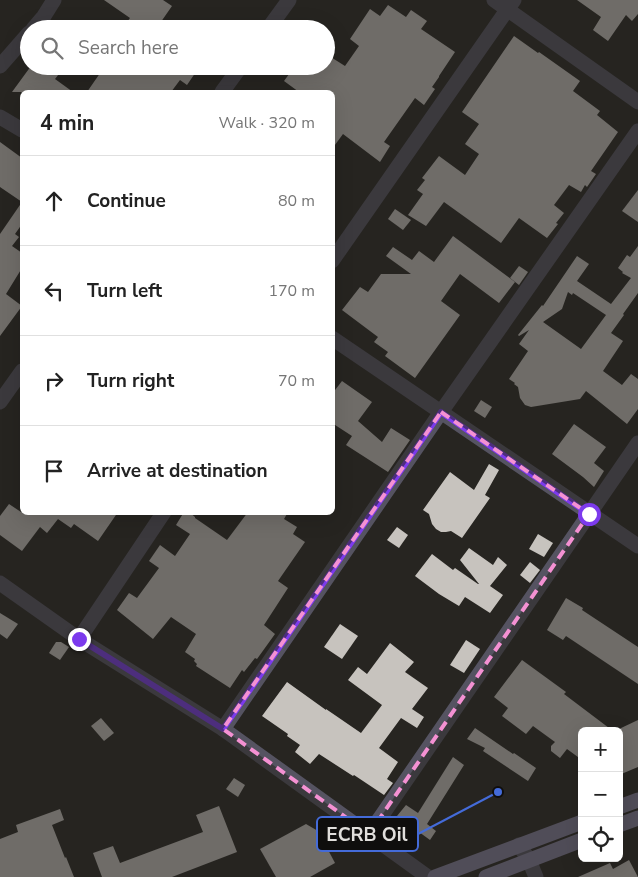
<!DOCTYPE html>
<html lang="en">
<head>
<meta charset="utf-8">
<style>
  :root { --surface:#fff; --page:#f2f2f2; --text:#222; --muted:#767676; --line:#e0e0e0 }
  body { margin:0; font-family:"Nunito Sans",sans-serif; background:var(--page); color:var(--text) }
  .controls { position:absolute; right:15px; bottom:15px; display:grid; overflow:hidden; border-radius:8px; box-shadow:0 5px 20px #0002 }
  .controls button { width:45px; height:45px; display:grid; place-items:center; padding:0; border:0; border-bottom:1px solid var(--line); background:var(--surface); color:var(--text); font:25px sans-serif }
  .stop { position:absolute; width:15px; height:15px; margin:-11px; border:4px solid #7c3aed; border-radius:50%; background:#fff }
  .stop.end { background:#7c3aed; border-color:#fff; box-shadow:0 1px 5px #0008 }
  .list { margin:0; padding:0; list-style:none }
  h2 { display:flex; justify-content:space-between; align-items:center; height:65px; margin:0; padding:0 20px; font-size:21px }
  h2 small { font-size:16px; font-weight:400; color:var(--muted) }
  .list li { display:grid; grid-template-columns:32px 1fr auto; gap:15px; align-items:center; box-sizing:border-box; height:90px; padding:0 20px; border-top:1px solid var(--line) }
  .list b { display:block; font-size:19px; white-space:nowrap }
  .list em { font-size:16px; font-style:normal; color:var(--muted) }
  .icon { flex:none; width:28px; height:28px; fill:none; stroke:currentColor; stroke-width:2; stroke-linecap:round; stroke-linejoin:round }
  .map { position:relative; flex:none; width:638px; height:877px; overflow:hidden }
  .search { position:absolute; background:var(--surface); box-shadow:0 5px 20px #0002; left:20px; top:20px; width:315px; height:55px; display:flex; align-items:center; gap:12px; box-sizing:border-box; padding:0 18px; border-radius:28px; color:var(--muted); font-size:19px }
  .panel { position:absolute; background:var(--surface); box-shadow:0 5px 20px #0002; left:20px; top:90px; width:315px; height:425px; border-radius:8px }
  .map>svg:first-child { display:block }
  .building { fill:#c7c3be; fill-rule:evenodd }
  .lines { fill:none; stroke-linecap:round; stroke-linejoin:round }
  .minor { stroke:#555361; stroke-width:15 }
  .major { stroke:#847f9b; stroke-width:15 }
  .route { stroke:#7c3aed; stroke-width:6 }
  .marked { fill:none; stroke:#f491d3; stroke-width:4; stroke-dasharray:10 6; stroke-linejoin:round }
  .leader { fill:none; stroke:#446bd9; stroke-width:2 }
  .callout-dot { fill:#446bd9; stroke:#0f0e0d; stroke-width:2 }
  .callout { fill:#0f0e0d; stroke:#446bd9; stroke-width:2 }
  .callout-label { font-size:19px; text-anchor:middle; font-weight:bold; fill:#e1dfdc }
</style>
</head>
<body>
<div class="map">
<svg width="638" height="877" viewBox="0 0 638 877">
  <rect width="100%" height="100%" fill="#272521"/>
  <!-- building -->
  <g class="building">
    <path d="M104,0H163L172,6L156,29H122L130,18Z"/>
    <path d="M577,0H638V14L632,21L626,15L608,41L593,30L601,17Z"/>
    <path d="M388,5L406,17L411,10L427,21L421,29L455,52L439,76V77L432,87L435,89L424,105L415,98L384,142L390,146L380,162L343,134L332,149V92H299L284,81L295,66H326V54L345,66L359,46L350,39L370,9L380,16Z"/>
    <path d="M514,36L538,53L539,52L580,81L573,91L600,111L597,115L618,132L591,171L596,174L587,187L585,185L581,192L569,185L554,205L564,213L556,223L558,224L547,238L519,218L501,243L444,202L426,226L408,215L423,194L417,190L425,180L422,178L439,156L465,175L479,154L465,144L479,124L462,112Z"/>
    <path d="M31,66H65L55,79L73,92H12Z"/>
    <path d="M105,66H168L180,75L186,66H200L187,85L180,80L171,92H87Z"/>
    <path d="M0,142L22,158V224L15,234L19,237L12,246L22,253V268L6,294L22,306L0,336V234L22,202L0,187Z"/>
    <path d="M638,190V222L622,211Z"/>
    <path d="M395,209L411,220L403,230L388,219Z"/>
    <path d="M453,236L515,282L499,303L460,274L441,301L460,315L415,378L385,356L388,352L374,342L378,337L342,310L360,287L368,292L381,274H411L386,256L393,247L412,260L419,251L434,262Z"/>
    <path d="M638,246V293L623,314L624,315L611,333L623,341L603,371L622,385L631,374L638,379V409L627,424L586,391L580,399L531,407L525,405L520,398L518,387L514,384L515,383L509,379L528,351L519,344L529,330L519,336L518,335L542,305L543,306L577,256L589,264L577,281L611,304L631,278L622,273L623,272L618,268L627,255L630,257ZM568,292L572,295L573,293L606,315L581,349L543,322L562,309Z"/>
    <path d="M519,266L528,272L519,285L510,278Z"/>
    <path d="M342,381L372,402L358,421L382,442L391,428L410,440L388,472L346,445L352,436L332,423V394Z"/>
    <path d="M481,400L492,407L485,418L474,411Z"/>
    <path d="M574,424L606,447L594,463L604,471L594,487L583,477L552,454Z"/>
    <path d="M489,464L499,470L485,495L490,498L462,538L451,531L446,532H441L436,529L432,524L429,514L423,510L450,472L474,490Z"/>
    <path d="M9,504L21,512H118L98,541L74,524L71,528L58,519L47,533L40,527L22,551L0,535V516Z"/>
    <path d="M184,512H189L195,517V518L227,540L248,512H288L284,519L297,527L293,534L305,542L278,581L288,588L264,625L275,634L257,659L255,658L244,672L242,670L230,688L196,666L197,664L194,661L195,659L185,652L196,634L171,617L153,639L117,610L129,593L137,598L159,568L149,561L160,545L175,556L190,534L176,525Z"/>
    <path d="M397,527L408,535L399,548L387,540Z"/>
    <path d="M538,534L553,543L544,557L529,549Z"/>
    <path d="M469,548L493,565L498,557L507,565L490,586L503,595L490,613L465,597L459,606L439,594L415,576L432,554L453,570L455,568L478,584H479L460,560Z"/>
    <path d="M530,562L540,570L530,583L520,575Z"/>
    <path d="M566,598L583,608L582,610L638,647V684L566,636L563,640L547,630Z"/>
    <path d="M0,613L18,624L7,639L0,634Z"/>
    <path d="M340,624L358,636L342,659L324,647Z"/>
    <path d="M466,640L480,649L464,673L450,665Z"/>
    <path d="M56,642H61L69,647L60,660L49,653Z"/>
    <path d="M390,643L414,662L405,672L428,688L412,709L424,717L417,728L401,718L379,748L398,762L387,779L393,783L384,795L354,775L353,776L319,754L310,764L295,752L300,745L287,736L288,734L262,716L287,682L326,710V709L361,733L382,705L348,680L358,667L367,674Z"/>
    <path d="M522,660L566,692L564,694L613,731H582V760L567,749L560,758L551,751V746L555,742L533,726L526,734L502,716L508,708L494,697Z"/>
    <path d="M101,718L114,733L104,741L91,726Z"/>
    <path d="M638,720V767L619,775V729Z"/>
    <path d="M475,728L513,754L514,753L536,768L528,781L483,751L485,748L467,739Z"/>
    <path d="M453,757L464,765L427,824L436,831L430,840L397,816L406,805L418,813Z"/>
    <path d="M234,778L245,785L238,797L226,789Z"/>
    <path d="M219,806L237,852L172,877H102L93,853L113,846L120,863L203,832L196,815Z"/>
    <path d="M60,809L64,820L52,825L65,858L66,857L74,877H0V839L18,832L16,825Z"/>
    <path d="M306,824L318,831L335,863L310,877H276L260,849Z"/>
    <path d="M629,860L638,877H578L610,863L613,869Z"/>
  </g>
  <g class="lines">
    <!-- minor -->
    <g class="minor">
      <path d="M494,0L638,102"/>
      <path d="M33,29L44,16L54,0"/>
      <path d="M268,29L289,0"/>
      <path d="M0,66L29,33"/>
      <path d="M222,92L241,66"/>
      <path d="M0,117L22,130"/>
      <path d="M332,261L514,0"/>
      <path d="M332,338L638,546"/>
      <path d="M0,402L22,371"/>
      <path d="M0,583L79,639L223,729L428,877"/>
      <path d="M79,639L164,512"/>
      <path d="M223,729L441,412L638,131"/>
      <path d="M369,834L638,443"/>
      <path d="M519,845L529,860L536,877"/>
    </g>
    <!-- major -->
    <g class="major">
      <path d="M619,807L638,800"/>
      <path d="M619,825L638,818"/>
      <path d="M435,877L582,822"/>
      <path d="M486,877L582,840"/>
    </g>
  </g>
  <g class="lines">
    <!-- route -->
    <path class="route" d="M79,639L223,729L441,412L589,514"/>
  </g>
  <!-- marked area -->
  <path d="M0 0H638V877H0ZM441,412L589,514L369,834L223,729Z" fill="#272521" fill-opacity=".55" fill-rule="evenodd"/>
  <path class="marked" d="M441,412L589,514L369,834L223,729Z"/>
  <!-- callouts -->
  <path class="leader" d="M498 792L418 834"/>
  <circle class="callout-dot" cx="498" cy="792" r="5"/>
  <rect class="callout" x="317" y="817" width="101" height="34" rx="5"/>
  <g class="callout-label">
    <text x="367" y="841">ECRB Oil</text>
  </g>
</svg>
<div class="controls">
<button>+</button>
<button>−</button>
<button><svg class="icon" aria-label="locate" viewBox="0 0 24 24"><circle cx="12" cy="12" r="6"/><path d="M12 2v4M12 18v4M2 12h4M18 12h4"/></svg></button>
</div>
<div class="stop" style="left:589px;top:514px"></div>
<div class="stop end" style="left:79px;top:639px"></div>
<div class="search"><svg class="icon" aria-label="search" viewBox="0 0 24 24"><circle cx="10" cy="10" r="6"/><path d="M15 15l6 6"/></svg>Search here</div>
<section class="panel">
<h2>4 min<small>Walk · 320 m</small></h2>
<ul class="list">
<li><svg class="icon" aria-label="ahead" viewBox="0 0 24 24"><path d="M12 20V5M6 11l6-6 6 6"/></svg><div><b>Continue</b></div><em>80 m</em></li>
<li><svg class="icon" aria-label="left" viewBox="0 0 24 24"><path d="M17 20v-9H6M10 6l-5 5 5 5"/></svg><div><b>Turn left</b></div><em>170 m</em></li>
<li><svg class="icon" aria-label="right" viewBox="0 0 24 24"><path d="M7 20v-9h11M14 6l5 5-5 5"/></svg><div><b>Turn right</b></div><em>70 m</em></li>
<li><svg class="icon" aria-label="arrive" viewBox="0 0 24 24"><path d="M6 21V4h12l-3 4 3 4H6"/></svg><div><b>Arrive at destination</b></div></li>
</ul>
</section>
</div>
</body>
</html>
